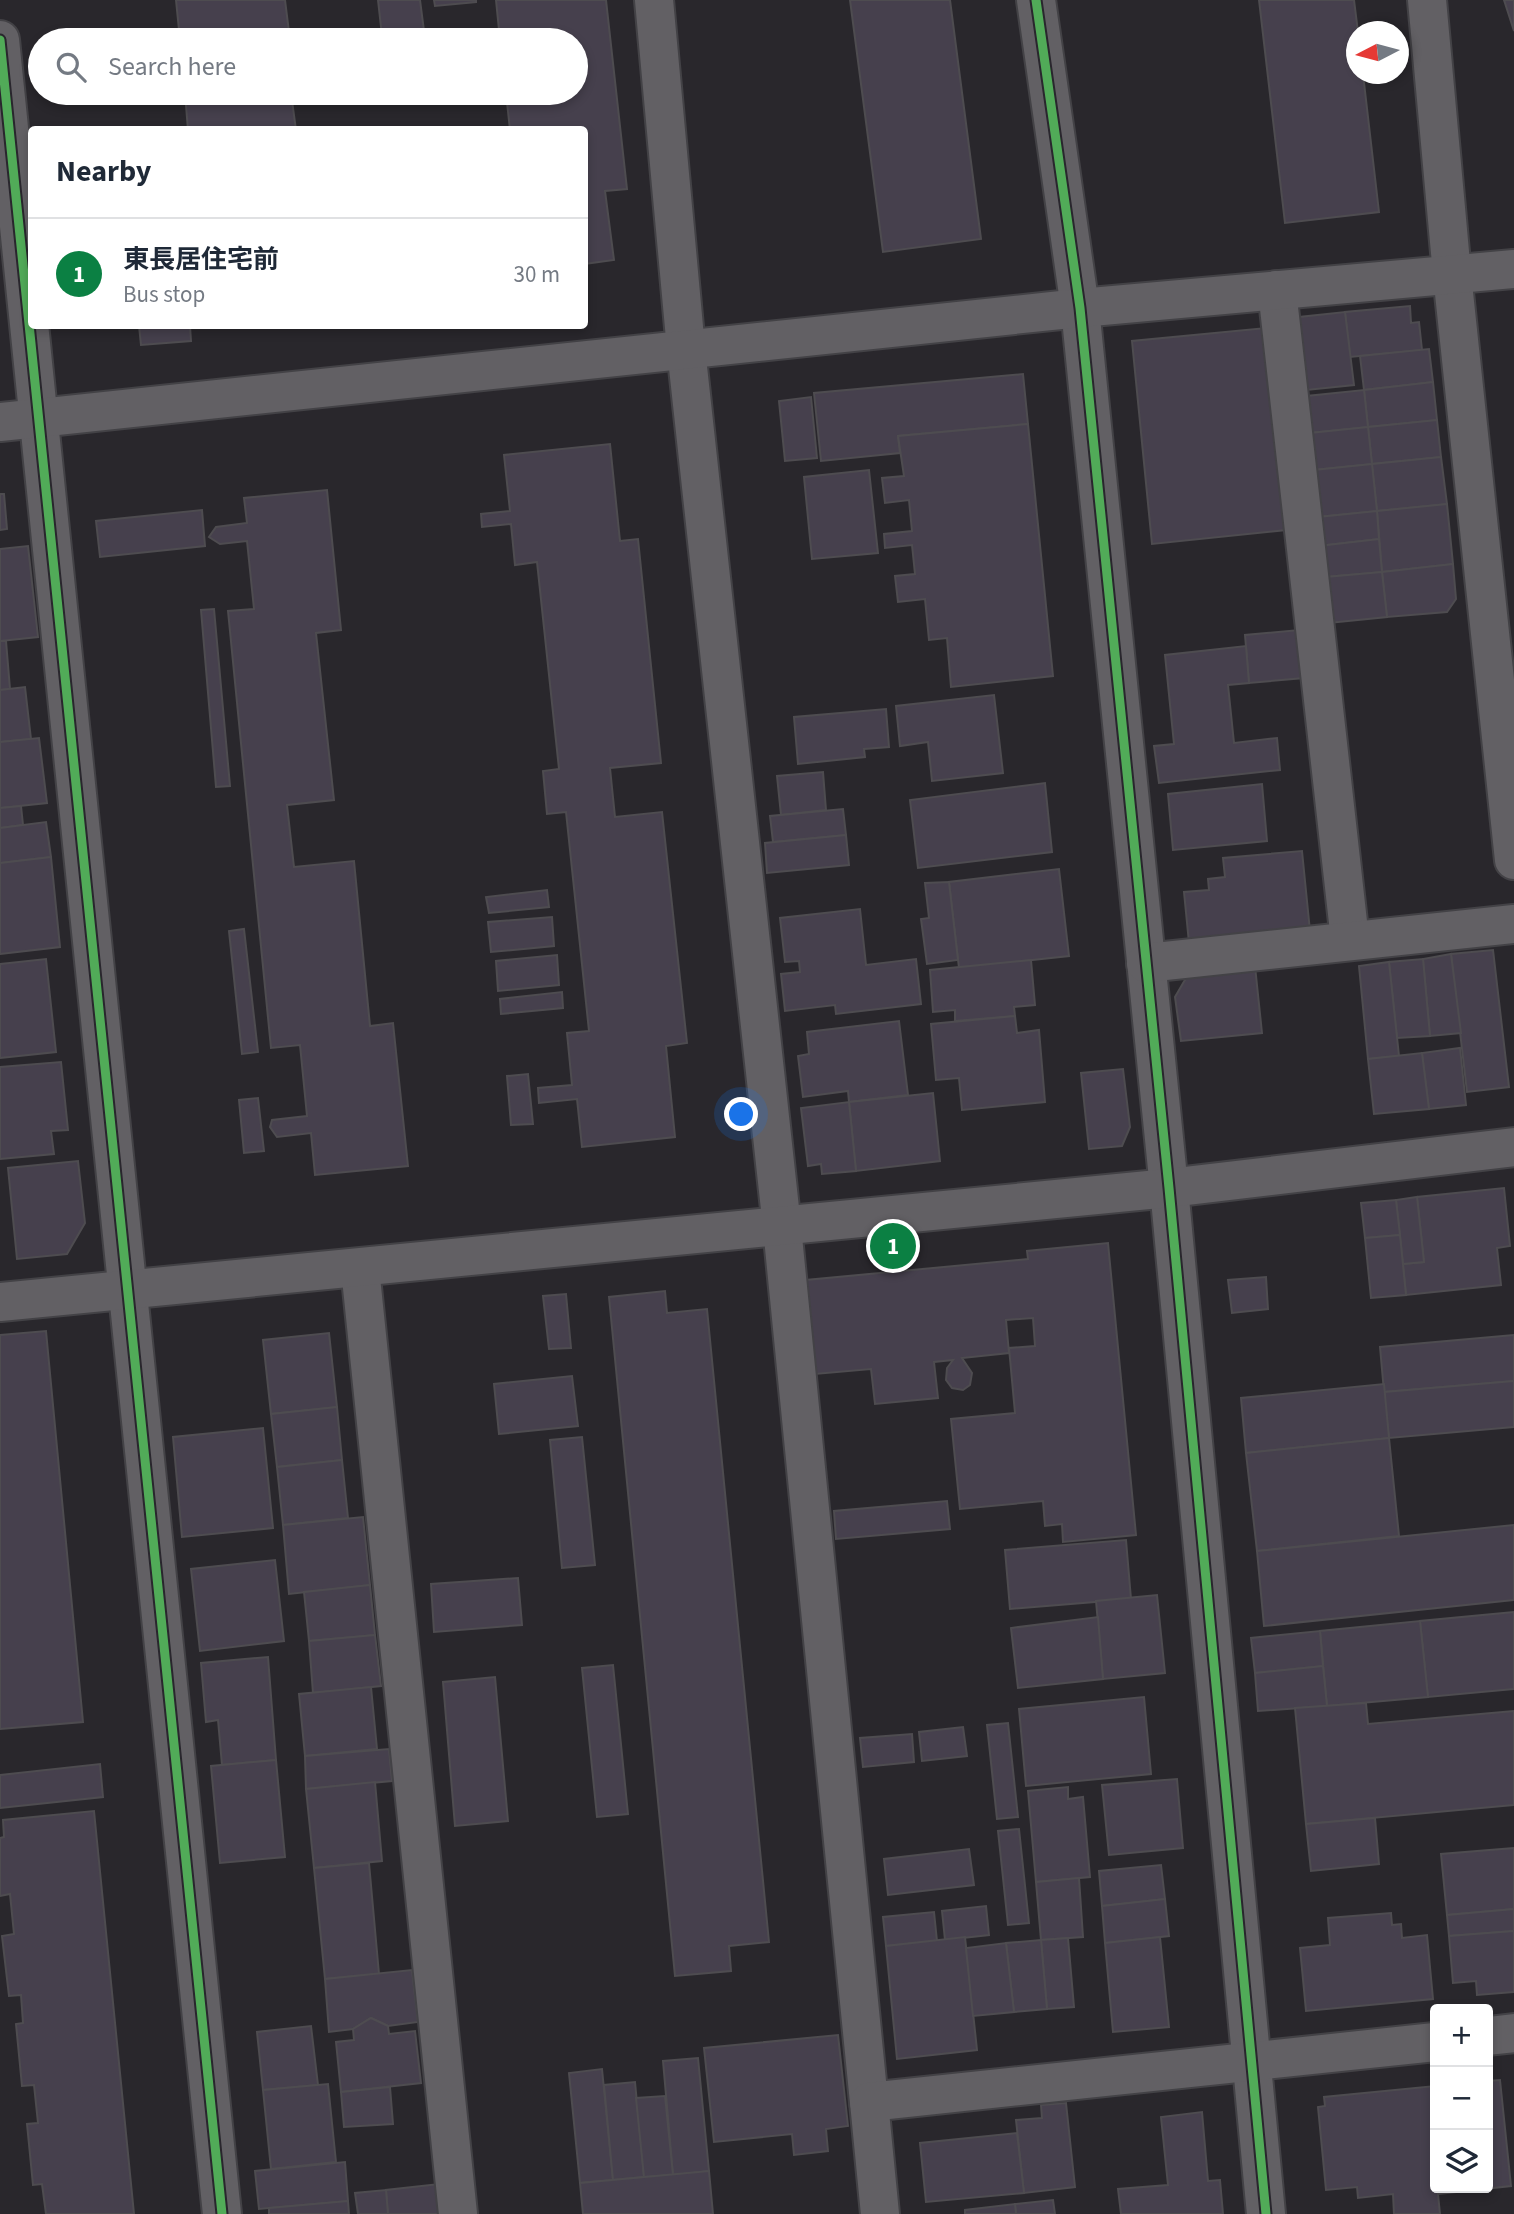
<!DOCTYPE html>
<html lang="en">
<head>
<meta charset="utf-8">
<style>
  :root { --surface:#fff; --page:#f6f6f7; --text:#1f2937; --muted:#747a83; --line:#e0e1e3; --accent:#0b8043 }
  body { margin:0; font-family:"Source Sans 3","Noto Sans JP",sans-serif; background:var(--page); color:var(--text) }
  .controls { position:absolute; right:21px; bottom:21px; display:grid; overflow:hidden; border-radius:7px; box-shadow:0 4px 10px #0003 }
  .controls button { width:63px; height:63px; display:grid; place-items:center; padding:0; border:0; border-bottom:2px solid var(--line); background:var(--surface); color:var(--text); font:35px sans-serif }
  .compass { position:absolute; left:1346px; top:21px; width:63px; height:63px; border-radius:50%; background:var(--surface); box-shadow:0 4px 10px #0003; rotate:264deg }
  .you { position:absolute; left:742px; top:1115px; width:24px; height:24px; margin:-18px; border:5px solid #fff; border-radius:50%; background:#1a73e8; box-shadow:0 0 0 10px #1a73e833 }
  .badge { display:grid; place-items:center; width:46px; height:46px; border-radius:50%; background:var(--accent); color:#fff; font-size:23px; font-weight:700 }
  .pin { position:absolute; translate:-50% -50%; border:4px solid #fff; box-shadow:0 2px 7px #0006 }
  .list { margin:0; padding:0; list-style:none }
  h2 { display:flex; justify-content:space-between; align-items:center; height:91px; margin:0; padding:0 28px; font-size:30px }
  h2 small { font-size:23px; font-weight:400; color:var(--muted) }
  .list li { display:grid; grid-template-columns:46px 1fr auto; gap:21px; align-items:center; box-sizing:border-box; height:112px; padding:0 28px; border-top:2px solid var(--line) }
  .list b { display:block; font-size:26px; white-space:nowrap }
  .list p { margin:0; font-size:23px; white-space:nowrap; color:var(--muted) }
  .list em { font-size:23px; font-style:normal; color:var(--muted) }
  .icon { flex:none; width:38px; height:38px; fill:none; stroke:currentColor; stroke-width:2; stroke-linecap:round; stroke-linejoin:round }
  .map { position:relative; flex:none; width:1514px; height:2214px; overflow:hidden }
  .search { position:absolute; background:var(--surface); box-shadow:0 4px 10px #0003; left:28px; top:28px; width:560px; height:77px; display:flex; align-items:center; gap:18px; box-sizing:border-box; padding:0 24px; border-radius:38px; color:var(--muted); font-size:26px }
  .panel { position:absolute; background:var(--surface); box-shadow:0 4px 10px #0003; left:28px; top:126px; width:560px; height:203px; border-radius:7px }
  .map>svg:first-child { display:block }
  .building { fill:#46404d; stroke:#4e4c50; stroke-width:2 }
  .lines { fill:none; stroke-linecap:round; stroke-linejoin:round }
  .minor-casing { stroke:#434246; stroke-width:42 }
  .minor { stroke:#626064; stroke-width:38 }
  .cycleway-casing { stroke:#29262d; stroke-width:13 }
  .cycleway { stroke:#51ab58; stroke-width:9 }
</style>
</head>
<body>
<div class="map">
<svg width="1514" height="2214" viewBox="0 0 1514 2214">
  <rect width="100%" height="100%" fill="#29272c"/>
  <!-- building -->
  <g class="building">
    <path d="M176,0H285L290,40H180Z"/>
    <path d="M378,0H420L424,31L382,36Z"/>
    <path d="M434,0H476V2L435,6Z"/>
    <path d="M496,0H606L627,189L605,191L614,260L584,264V130H510L506,93H576V40H500Z"/>
    <path d="M850,0H950L981,239L883,252Z"/>
    <path d="M1259,0H1354L1358,32L1356,74H1363L1379,212L1285,223Z"/>
    <path d="M1504,0H1514V31Z"/>
    <path d="M185,93H291L296,130H188Z"/>
    <path d="M1410,306L1411,323L1419,322L1422,350L1350,357L1345,312Z"/>
    <path d="M1345,312L1354,385L1297,391L1290,318Z"/>
    <path d="M139,326H190L191,341L141,345Z"/>
    <path d="M1266,328L1286,530L1152,544L1132,341Z"/>
    <path d="M1429,349L1433,382L1364,390L1360,356Z"/>
    <path d="M1023,374L1028,424L898,436L900,453L821,461L814,393Z"/>
    <path d="M1433,382L1437,420L1368,427L1364,390Z"/>
    <path d="M1364,390L1368,427L1300,434L1297,397Z"/>
    <path d="M811,397L817,458L785,461L779,401Z"/>
    <path d="M1437,420L1441,457L1372,464L1368,427Z"/>
    <path d="M1028,424L1053,676L951,687L947,638L929,640L925,599L898,602L895,576L915,574L912,545L885,548L884,534L912,531L909,500L885,503L882,478L904,476L898,436Z"/>
    <path d="M1368,427L1372,464L1304,471L1300,434Z"/>
    <path d="M610,444L620,541L638,539L661,763L610,768L615,817L662,812L687,1043L666,1046L675,1137L582,1147L577,1099L539,1103L538,1088L572,1085L567,1033L589,1031L566,812L547,814L543,771L559,769L537,562L515,565L511,524L482,527L481,514L510,511L504,455Z"/>
    <path d="M1441,457L1447,504L1377,511L1372,464Z"/>
    <path d="M1372,464L1377,511L1308,518L1304,471Z"/>
    <path d="M869,470L878,553L812,559L804,477Z"/>
    <path d="M327,490L341,630L316,633L334,800L287,805L294,867L354,861L370,1026L393,1023L408,1166L315,1175L311,1133L277,1137L270,1127L272,1120L307,1116L300,1045L271,1048L228,611L254,609L247,541L220,544L209,537L216,527L247,523L244,498Z"/>
    <path d="M0,494H4L7,529L0,530Z"/>
    <path d="M1447,504L1453,564L1382,572L1377,511Z"/>
    <path d="M202,510L205,546L100,557L96,521Z"/>
    <path d="M1377,511L1379,539L1310,547L1308,518Z"/>
    <path d="M1379,539L1382,572L1314,578L1310,547Z"/>
    <path d="M28,546L38,637L0,641V549Z"/>
    <path d="M1453,564L1456,599L1447,612L1387,617L1382,572Z"/>
    <path d="M1382,572L1387,617L1319,624L1314,578Z"/>
    <path d="M214,609L230,786L216,787L201,610Z"/>
    <path d="M1299,630L1304,678L1249,683L1245,635Z"/>
    <path d="M0,641H6L10,689L0,690Z"/>
    <path d="M1246,646L1249,683L1228,685L1234,743L1277,738L1280,770L1159,783L1154,746L1174,744L1165,655Z"/>
    <path d="M25,687L31,739L0,742V690Z"/>
    <path d="M994,695L1003,773L932,781L928,742L900,746L896,706Z"/>
    <path d="M886,709L889,747L864,749L865,757L798,764L794,717Z"/>
    <path d="M39,738L47,803L0,808V742Z"/>
    <path d="M823,772L826,810L781,815L777,776Z"/>
    <path d="M1045,783L1052,852L918,868L910,800Z"/>
    <path d="M1262,784L1267,841L1173,850L1168,794Z"/>
    <path d="M21,806L23,825L0,828V808Z"/>
    <path d="M843,809L846,835L773,842L770,816Z"/>
    <path d="M46,822L51,857L0,863V828Z"/>
    <path d="M846,835L849,865L767,873L765,843Z"/>
    <path d="M1302,851L1310,931L1189,943L1184,892L1209,890L1208,879L1225,877L1223,858Z"/>
    <path d="M51,857L60,947L0,954V863Z"/>
    <path d="M1059,869L1069,956L959,968L949,882Z"/>
    <path d="M949,882L958,960L927,964L921,919L929,918L925,883Z"/>
    <path d="M547,890L549,907L489,913L486,897Z"/>
    <path d="M860,909L866,965L916,959L921,1004L836,1014L835,1005L785,1011L781,974L800,972L799,961L785,962L780,918Z"/>
    <path d="M552,917L554,946L491,952L488,922Z"/>
    <path d="M244,929L258,1052L242,1054L229,931Z"/>
    <path d="M1493,950L1509,1087L1467,1092L1451,954Z"/>
    <path d="M1451,954L1461,1033L1430,1036L1423,959Z"/>
    <path d="M557,955L559,985L498,991L496,961Z"/>
    <path d="M46,959L56,1052L0,1058V964Z"/>
    <path d="M1423,959L1430,1036L1397,1038L1389,962Z"/>
    <path d="M1031,960L1035,1005L1014,1007L1015,1016L955,1021V1010L933,1012L930,970Z"/>
    <path d="M1389,962L1399,1056L1368,1059L1359,966Z"/>
    <path d="M1255,966L1262,1033L1181,1041L1175,997L1189,973Z"/>
    <path d="M562,992L563,1008L501,1014L500,999Z"/>
    <path d="M1015,1016L1017,1033L1039,1030L1045,1102L962,1110L959,1078L936,1080L931,1024Z"/>
    <path d="M899,1021L908,1095L849,1102L848,1091L803,1097L798,1056L809,1054L807,1032Z"/>
    <path d="M1460,1048L1466,1105L1429,1109L1422,1053Z"/>
    <path d="M1422,1053L1429,1109L1374,1114L1368,1059Z"/>
    <path d="M61,1062L68,1130L51,1131L54,1154L0,1159V1067Z"/>
    <path d="M1123,1069L1130,1127L1122,1146L1089,1149L1081,1073Z"/>
    <path d="M528,1074L533,1124L511,1125L507,1076Z"/>
    <path d="M933,1093L940,1161L856,1171L849,1102Z"/>
    <path d="M258,1098L264,1151L244,1153L239,1100Z"/>
    <path d="M849,1102L856,1171L822,1174L821,1164L808,1166L801,1108Z"/>
    <path d="M78,1161L85,1223L67,1254L17,1259L8,1168Z"/>
    <path d="M1504,1188L1510,1246L1497,1248L1501,1285L1406,1295L1403,1264L1424,1262L1417,1197Z"/>
    <path d="M1417,1197L1424,1262L1403,1264L1396,1200Z"/>
    <path d="M1396,1200L1400,1235L1365,1238L1361,1203Z"/>
    <path d="M1400,1235L1406,1295L1371,1298L1365,1238Z"/>
    <path d="M1108,1243L1136,1535L1063,1542L1062,1524L1045,1526L1043,1501L960,1509L951,1419L1015,1413L1009,1348L1035,1346L1033,1318L1006,1320L1009,1353L962,1358L972,1373L970,1385L963,1390L952,1388L946,1380L947,1368L953,1360L934,1362L938,1398L875,1404L871,1369L815,1374L806,1280L1028,1259L1027,1251Z"/>
    <path d="M1266,1277L1268,1309L1232,1313L1228,1280Z"/>
    <path d="M665,1291L667,1313L707,1309L769,1942L729,1946L731,1971L675,1976L609,1297Z"/>
    <path d="M566,1294L571,1348L549,1349L543,1296Z"/>
    <path d="M46,1331L83,1722L0,1729V1335Z"/>
    <path d="M329,1333L337,1407L271,1414L263,1340Z"/>
    <path d="M1514,1335V1381L1384,1392L1380,1347Z"/>
    <path d="M572,1376L578,1426L499,1434L494,1384Z"/>
    <path d="M1514,1381V1427L1389,1438L1384,1392Z"/>
    <path d="M1384,1384L1389,1438L1246,1453L1241,1398Z"/>
    <path d="M337,1407L342,1460L277,1467L271,1414Z"/>
    <path d="M263,1428L273,1528L182,1537L173,1437Z"/>
    <path d="M582,1437L595,1565L562,1568L550,1440Z"/>
    <path d="M1389,1438L1399,1536L1257,1551L1246,1453Z"/>
    <path d="M342,1460L348,1518L283,1525L277,1467Z"/>
    <path d="M947,1501L950,1529L836,1539L834,1511Z"/>
    <path d="M363,1517L370,1585L289,1594L283,1525Z"/>
    <path d="M1514,1525V1600L1264,1626L1257,1551Z"/>
    <path d="M1126,1540L1131,1599L1010,1609L1005,1550Z"/>
    <path d="M275,1560L284,1641L200,1651L191,1569Z"/>
    <path d="M518,1578L522,1625L434,1632L431,1584Z"/>
    <path d="M370,1585L375,1635L309,1641L304,1592Z"/>
    <path d="M1157,1595L1165,1673L1103,1679L1096,1601Z"/>
    <path d="M1514,1612V1689L1428,1697L1420,1621Z"/>
    <path d="M1098,1617L1103,1679L1018,1688L1011,1628Z"/>
    <path d="M1420,1621L1428,1697L1327,1706L1320,1631Z"/>
    <path d="M1320,1631L1323,1666L1255,1673L1251,1638Z"/>
    <path d="M375,1635L381,1686L313,1693L309,1641Z"/>
    <path d="M268,1657L276,1760L222,1765L218,1720L206,1722L201,1663Z"/>
    <path d="M613,1665L628,1814L597,1817L582,1668Z"/>
    <path d="M1323,1666L1327,1706L1258,1711L1255,1673Z"/>
    <path d="M495,1677L508,1821L455,1826L443,1682Z"/>
    <path d="M371,1687L377,1749L305,1756L299,1694Z"/>
    <path d="M1144,1697L1151,1774L1026,1786L1019,1709Z"/>
    <path d="M1366,1703L1368,1724L1514,1711V1805L1306,1824L1295,1708Z"/>
    <path d="M1008,1723L1018,1817L997,1819L987,1725Z"/>
    <path d="M963,1727L967,1756L922,1761L919,1732Z"/>
    <path d="M912,1734L914,1762L863,1767L860,1738Z"/>
    <path d="M389,1749L392,1781L306,1789L305,1756Z"/>
    <path d="M276,1760L285,1857L220,1863L211,1766Z"/>
    <path d="M100,1764L103,1797L0,1808V1775Z"/>
    <path d="M1177,1779L1183,1848L1109,1855L1102,1785Z"/>
    <path d="M375,1782L382,1861L314,1868L306,1789Z"/>
    <path d="M1068,1787V1799L1083,1797L1090,1877L1036,1882L1028,1791Z"/>
    <path d="M94,1811L134,2214H46L42,2184L33,2185L27,2124L38,2123L34,2085L22,2086L16,2024L23,2023L21,1995L9,1996L2,1936L14,1934L10,1894L0,1896V1838L4,1837L3,1820Z"/>
    <path d="M1375,1818L1379,1864L1311,1871L1306,1824Z"/>
    <path d="M1019,1829L1029,1923L1008,1925L998,1831Z"/>
    <path d="M1514,1848V1909L1447,1915L1441,1854Z"/>
    <path d="M969,1849L974,1885L888,1895L884,1859Z"/>
    <path d="M369,1863L379,1974L325,1979L314,1868Z"/>
    <path d="M1161,1865L1165,1899L1102,1906L1099,1871Z"/>
    <path d="M1079,1878L1083,1937L1041,1940L1036,1882Z"/>
    <path d="M1165,1899L1169,1936L1105,1943L1102,1906Z"/>
    <path d="M986,1906L989,1935L945,1940L942,1911Z"/>
    <path d="M1514,1909V1931L1449,1936L1447,1915Z"/>
    <path d="M934,1912L937,1941L886,1946L883,1917Z"/>
    <path d="M1391,1913L1392,1925L1401,1924L1402,1938L1427,1935L1433,1999L1306,2011L1300,1948L1330,1945L1328,1918Z"/>
    <path d="M1514,1931V1992L1477,1995L1476,1981L1453,1983L1449,1936Z"/>
    <path d="M965,1937L977,2050L897,2059L886,1946Z"/>
    <path d="M1160,1937L1169,2027L1113,2032L1105,1943Z"/>
    <path d="M1068,1938L1074,2007L1047,2009L1041,1940Z"/>
    <path d="M1041,1940L1047,2009L1014,2012L1006,1943Z"/>
    <path d="M1006,1943L1014,2012L973,2016L966,1948Z"/>
    <path d="M412,1970L418,2022L388,2026L371,2018L353,2029L329,2032L325,1979Z"/>
    <path d="M371,2018L388,2026L389,2034L415,2031L421,2083L341,2092L336,2042L354,2040L353,2029Z"/>
    <path d="M311,2026L318,2085L263,2090L257,2032Z"/>
    <path d="M838,2035L848,2126L826,2129L828,2151L794,2155L792,2134L714,2142L704,2048Z"/>
    <path d="M698,2058L709,2171L673,2175L663,2061Z"/>
    <path d="M602,2069L613,2180L580,2183L569,2073Z"/>
    <path d="M1500,2080L1511,2186L1438,2194L1440,2214H1394L1393,2194L1358,2198L1357,2187L1326,2190L1318,2107L1325,2106L1324,2097L1435,2086V2188H1488V2081Z"/>
    <path d="M635,2082L644,2177L613,2180L604,2085Z"/>
    <path d="M328,2084L336,2162L271,2169L263,2090Z"/>
    <path d="M390,2087L393,2124L344,2127L341,2092Z"/>
    <path d="M665,2096L673,2175L644,2177L636,2098Z"/>
    <path d="M1066,2103L1075,2187L1024,2193L1016,2120L1042,2118L1041,2105Z"/>
    <path d="M1202,2112L1208,2181L1220,2180L1223,2214H1121L1118,2189L1168,2185L1161,2117Z"/>
    <path d="M1017,2133L1024,2193L926,2202L920,2143Z"/>
    <path d="M345,2162L348,2201L259,2209L255,2171Z"/>
    <path d="M709,2171L713,2214H583L580,2183Z"/>
    <path d="M439,2184L442,2214H388L386,2190Z"/>
    <path d="M386,2190L388,2214H358L355,2193Z"/>
    <path d="M1053,2200L1055,2214H1016L1015,2204Z"/>
    <path d="M348,2201L349,2214H269V2208Z"/>
    <path d="M1015,2204L1016,2214H965V2210Z"/>
  </g>
  <g class="lines">
    <!-- minor casing -->
    <g class="minor-casing">
      <g id="minor">
        <path d="M654,0L686,349L782,1227L869,2102"/>
        <path d="M1036,0L1080,308L1169,1188L1266,2214"/>
        <path d="M1427,0L1452,274L1514,860"/>
        <path d="M0,40L222,2214"/>
        <path d="M1277,290L1350,940"/>
        <path d="M0,422L1080,308L1514,269"/>
        <path d="M1146,963L1514,924"/>
        <path d="M360,1268L458,2214"/>
        <path d="M0,1302L1169,1188L1514,1147"/>
        <path d="M1488,2036L1514,2033"/>
        <path d="M880,2214L869,2102L1435,2042"/>
      </g>
    </g>
    <!-- minor -->
    <use href="#minor" class="minor"/>
    <!-- cycleway casing -->
    <g class="cycleway-casing">
      <g id="cycleway">
        <path d="M1036,0L1080,308L1169,1188L1266,2214"/>
        <path d="M0,40L222,2214"/>
      </g>
    </g>
    <!-- cycleway -->
    <use href="#cycleway" class="cycleway"/>
  </g>
</svg>
<div class="controls">
<button>+</button>
<button>−</button>
<button><svg class="icon" aria-label="layers" viewBox="0 0 24 24"><path d="M12 4l9 5-9 5-9-5zM3 14l9 5 9-5"/></svg></button>
</div>
<svg class="compass" viewBox="-18 -18 36 36"><path d="M0-13l5 13h-10z" fill="#e53935"/><path d="M0 13l5-13h-10z" fill="#747a83"/></svg>
<div class="you"></div>
<div class="pin badge" style="left:893px;top:1246px">1</div>
<div class="search"><svg class="icon" aria-label="search" viewBox="0 0 24 24"><circle cx="10" cy="10" r="6"/><path d="M15 15l6 6"/></svg>Search here</div>
<section class="panel">
<h2>Nearby<small></small></h2>
<ul class="list">
<li><span class="badge">1</span><div><b>東長居住宅前</b><p>Bus stop</p></div><em>30 m</em></li>
</ul>
</section>
</div>
</body>
</html>
